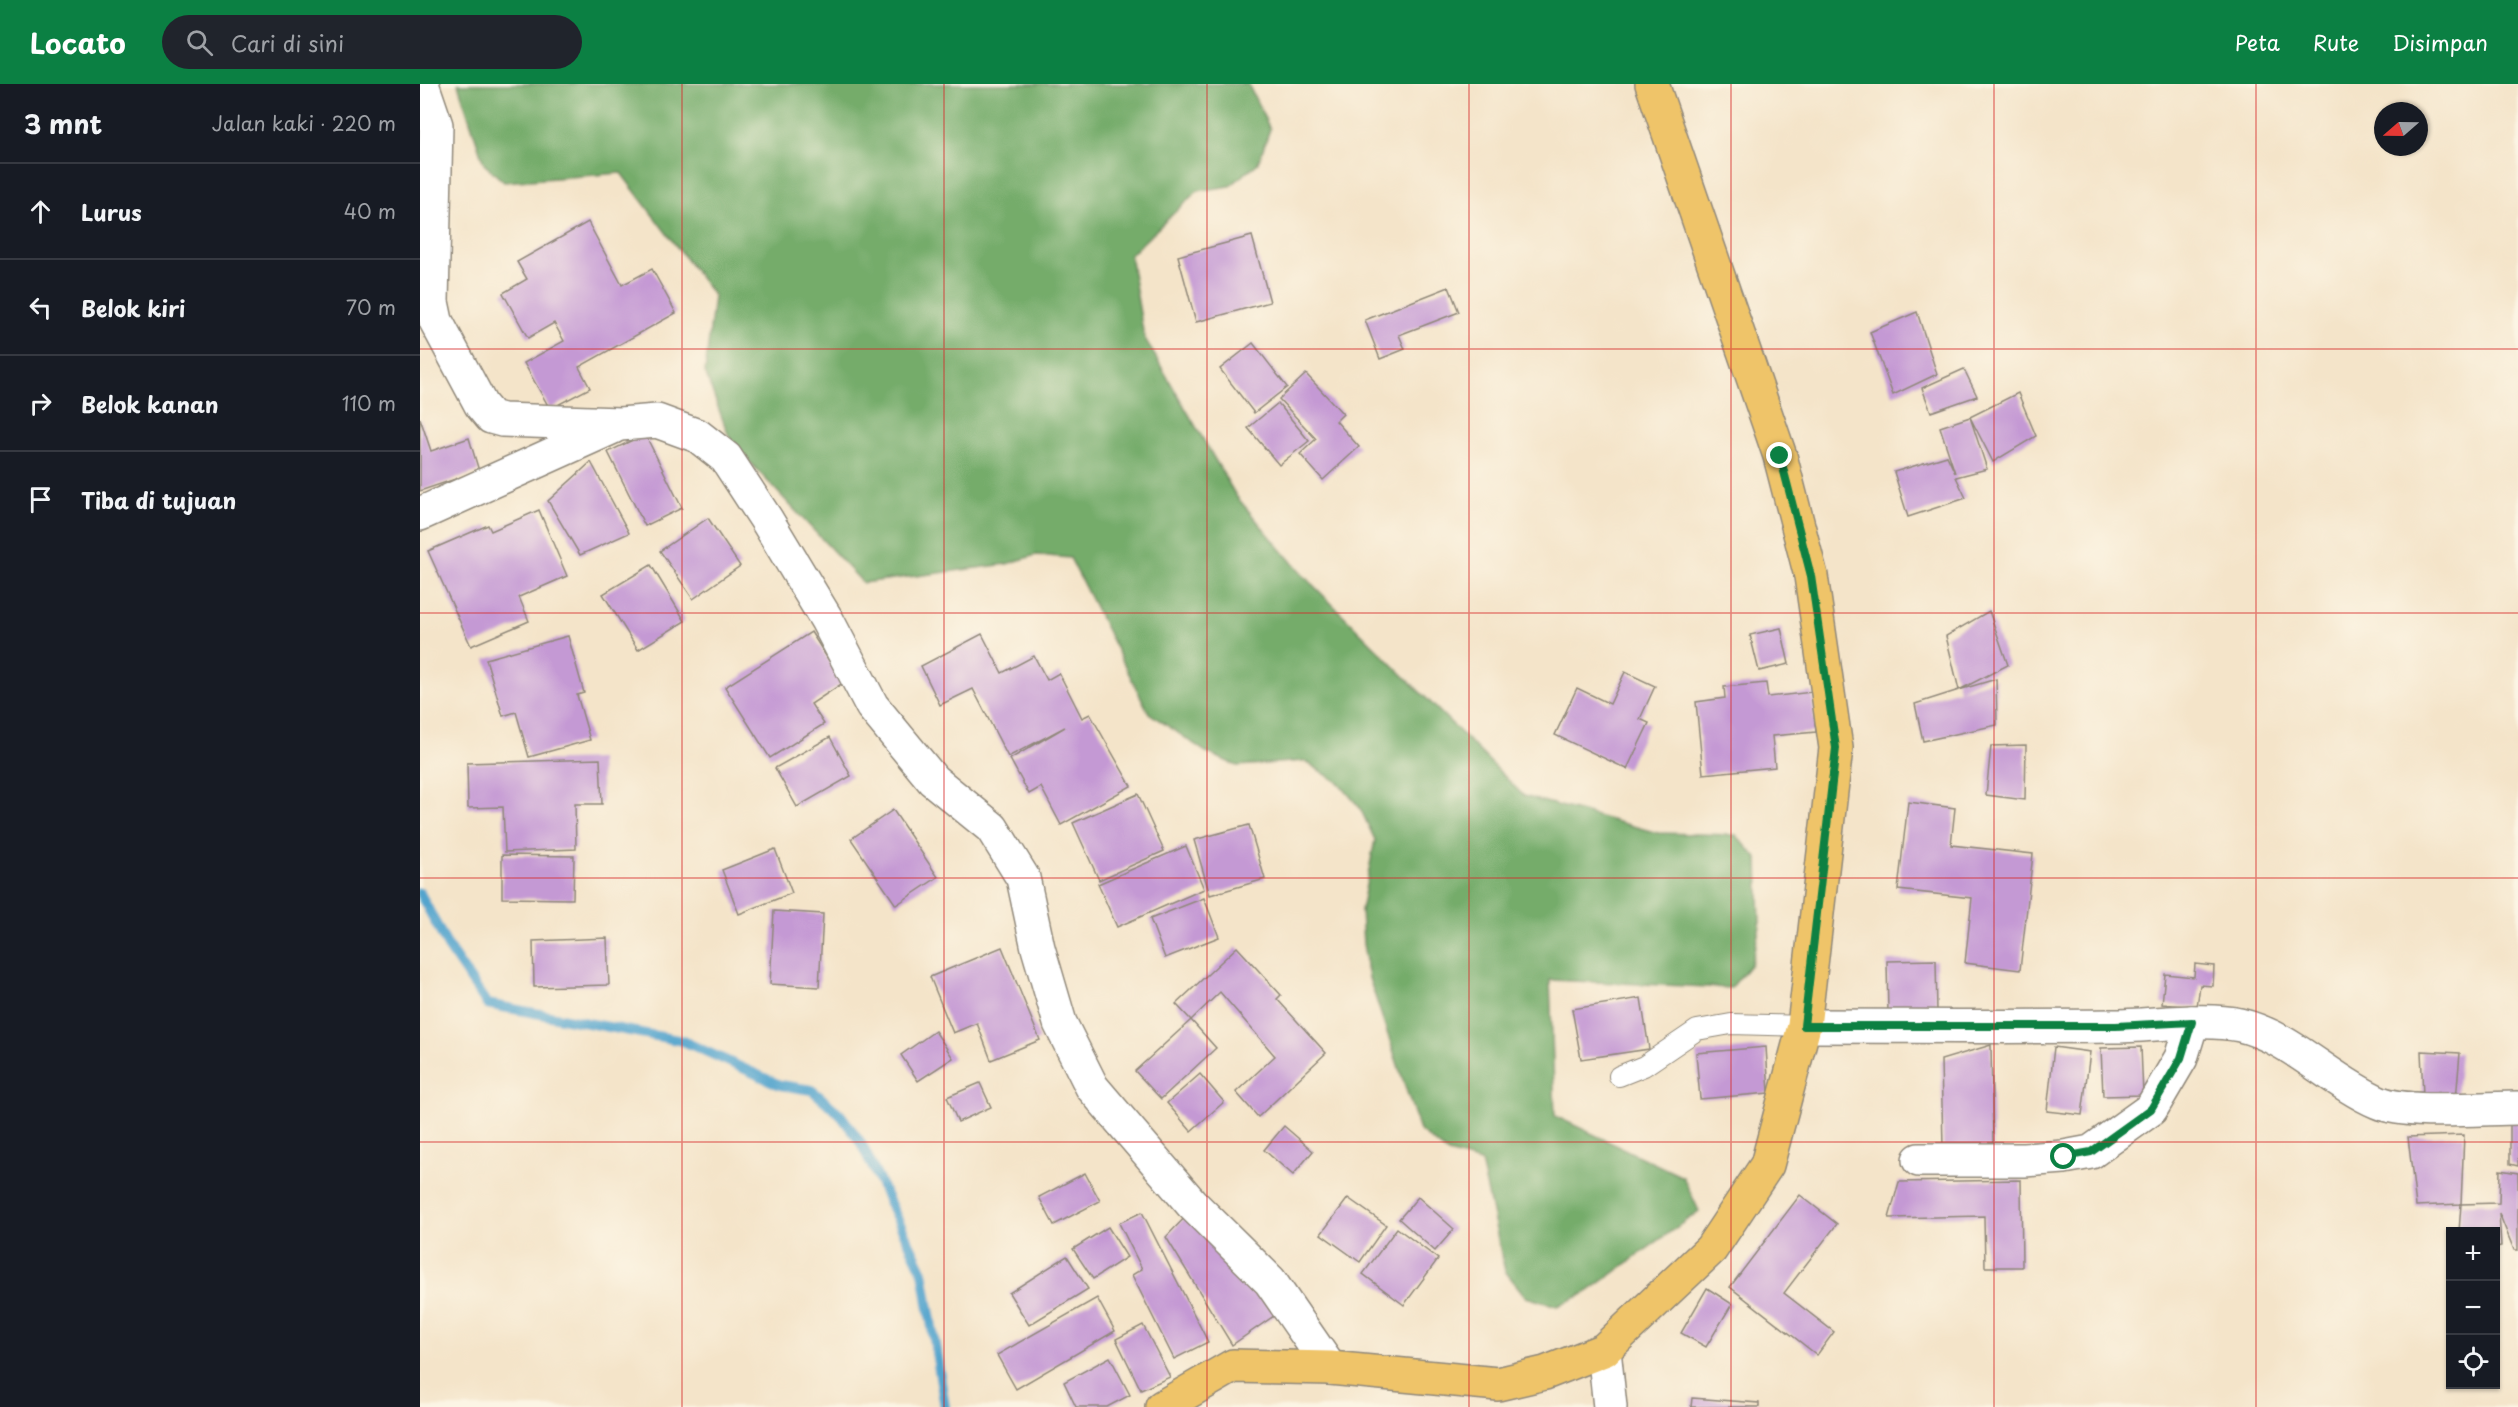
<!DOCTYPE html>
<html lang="id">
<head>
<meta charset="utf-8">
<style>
  :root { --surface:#171b24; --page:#20242c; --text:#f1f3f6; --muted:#9ea1a6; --line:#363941; --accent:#0b8043 }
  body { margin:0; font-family:"Playpen Sans",sans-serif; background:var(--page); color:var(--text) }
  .controls { position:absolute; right:18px; bottom:18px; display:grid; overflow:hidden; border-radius:0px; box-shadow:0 2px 4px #0004 }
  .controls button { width:54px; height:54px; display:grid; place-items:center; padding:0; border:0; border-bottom:2px solid var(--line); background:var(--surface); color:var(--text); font:30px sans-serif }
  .compass { position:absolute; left:1954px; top:18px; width:54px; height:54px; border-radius:50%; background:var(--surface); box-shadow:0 2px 4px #0004; rotate:250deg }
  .stop { position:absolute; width:18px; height:18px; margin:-14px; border:4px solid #0b8043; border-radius:50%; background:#fff }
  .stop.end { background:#0b8043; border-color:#fff; box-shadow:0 2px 6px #0008 }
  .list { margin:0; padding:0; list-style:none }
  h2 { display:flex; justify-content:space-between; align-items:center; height:78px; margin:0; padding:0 24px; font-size:26px }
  h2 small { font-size:20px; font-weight:400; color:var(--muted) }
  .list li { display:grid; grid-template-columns:39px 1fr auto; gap:18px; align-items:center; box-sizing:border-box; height:96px; padding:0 24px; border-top:2px solid var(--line) }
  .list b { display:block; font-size:22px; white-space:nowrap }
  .list em { font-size:20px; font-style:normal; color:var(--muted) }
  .icon { flex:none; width:33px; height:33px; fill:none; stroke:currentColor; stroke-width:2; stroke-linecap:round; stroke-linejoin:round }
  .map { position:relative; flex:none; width:2098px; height:1323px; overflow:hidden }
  header { display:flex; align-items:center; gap:36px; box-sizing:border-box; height:84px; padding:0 30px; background:var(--accent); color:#fff }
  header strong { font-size:28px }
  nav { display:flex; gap:33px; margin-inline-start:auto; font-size:21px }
  .search { width:420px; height:54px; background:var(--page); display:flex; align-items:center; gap:15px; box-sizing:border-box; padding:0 21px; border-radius:33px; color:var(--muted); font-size:22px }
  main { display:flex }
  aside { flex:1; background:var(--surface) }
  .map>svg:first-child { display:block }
  .forest { fill:#74ac6a; stroke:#506c4a; stroke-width:1.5 }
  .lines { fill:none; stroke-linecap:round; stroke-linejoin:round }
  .stream { stroke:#53a4cd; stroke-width:10 }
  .building { fill:#c499d4 }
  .lane-casing { stroke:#90887a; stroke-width:22 }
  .street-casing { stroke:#90887a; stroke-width:36 }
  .primary-casing { stroke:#90887a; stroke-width:36 }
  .lane { stroke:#fff; stroke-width:20 }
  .street { stroke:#fff; stroke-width:33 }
  .primary { stroke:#efc469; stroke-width:33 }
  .route { stroke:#0b8043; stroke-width:8 }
  .grid { fill:none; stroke:#d62828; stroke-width:1.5; stroke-opacity:0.55 }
</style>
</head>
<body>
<header>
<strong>Locato</strong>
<div class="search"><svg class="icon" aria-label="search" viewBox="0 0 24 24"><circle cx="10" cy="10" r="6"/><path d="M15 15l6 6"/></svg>Cari di sini</div>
<nav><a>Peta</a><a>Rute</a><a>Disimpan</a></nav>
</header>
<main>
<aside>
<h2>3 mnt<small>Jalan kaki · 220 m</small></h2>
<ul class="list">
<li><svg class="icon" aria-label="ahead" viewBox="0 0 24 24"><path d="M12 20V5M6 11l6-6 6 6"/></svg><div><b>Lurus</b></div><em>40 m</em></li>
<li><svg class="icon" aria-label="left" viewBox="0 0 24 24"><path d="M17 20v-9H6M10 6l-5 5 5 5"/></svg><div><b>Belok kiri</b></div><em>70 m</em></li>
<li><svg class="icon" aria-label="right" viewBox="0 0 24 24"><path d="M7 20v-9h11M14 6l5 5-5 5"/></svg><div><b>Belok kanan</b></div><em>110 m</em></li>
<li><svg class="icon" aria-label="arrive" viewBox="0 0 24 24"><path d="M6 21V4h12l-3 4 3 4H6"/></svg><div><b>Tiba di tujuan</b></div></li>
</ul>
</aside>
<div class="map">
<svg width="2098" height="1323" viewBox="0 0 2098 1323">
  <rect width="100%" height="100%" fill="#fcf5e5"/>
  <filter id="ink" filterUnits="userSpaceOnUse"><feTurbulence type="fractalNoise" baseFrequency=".0167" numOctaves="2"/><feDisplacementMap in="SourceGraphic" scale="12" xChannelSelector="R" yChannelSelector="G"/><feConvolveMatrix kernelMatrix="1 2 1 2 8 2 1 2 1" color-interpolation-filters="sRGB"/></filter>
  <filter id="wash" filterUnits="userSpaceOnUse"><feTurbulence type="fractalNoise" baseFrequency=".008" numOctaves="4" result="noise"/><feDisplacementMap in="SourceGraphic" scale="24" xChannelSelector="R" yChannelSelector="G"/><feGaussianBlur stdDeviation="1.35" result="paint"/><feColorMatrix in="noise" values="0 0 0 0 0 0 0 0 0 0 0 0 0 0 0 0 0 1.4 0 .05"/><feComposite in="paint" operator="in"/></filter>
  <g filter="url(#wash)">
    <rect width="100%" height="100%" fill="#f4e4c9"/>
    <!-- forest -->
    <path class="forest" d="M38,0H828L850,45L838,79L810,102L777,107L710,171L724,253L816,412L881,489L1104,712L1238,749L1316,751L1338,775L1340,842L1331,880L1311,904L1130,896L1135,1032L1263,1093L1279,1127L1166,1209L1137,1222L1106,1213L1085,1187L1061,1078L1028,1069L1000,1047L949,894L943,860L941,826L955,756L940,724L919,699L885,677L817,682L786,668L729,629L650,474L616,471L587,480L443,499L311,358L285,288L294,212L201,89L84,98L64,80Z"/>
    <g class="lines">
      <!-- stream -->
      <path class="stream" d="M0,809L28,863L67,920L263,957L360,1001L392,1006L420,1030L441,1059L503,1188L525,1323"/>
    </g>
    <g id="blocks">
      <!-- building -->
      <g class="building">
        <path d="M168,138L202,201L232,185L256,229L159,283L170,304L130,325L104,279L144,257L134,239L108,254L83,209L107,195L97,178Z"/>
        <path d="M832,152L850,218L776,238L758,172Z"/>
        <path d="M1029,203L1039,228L979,251L985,265L960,275L945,236Z"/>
        <path d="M1497,228L1517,290L1473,311L1450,248Z"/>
        <path d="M833,259L867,303L834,329L800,285Z"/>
        <path d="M1544,285L1557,312L1511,328L1502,304Z"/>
        <path d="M886,290L923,330L916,337L939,363L903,396L880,370L896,355L859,315Z"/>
        <path d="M1598,309L1616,352L1573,378L1550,333L1567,385L1536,393L1546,414L1488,433L1474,388L1527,372L1535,389L1520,343L1550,333Z"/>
        <path d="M858,319L889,357L859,381L828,344Z"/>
        <path d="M0,334L11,367L49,354L59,387L0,407Z"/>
        <path d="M225,350L262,424L225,442L188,368Z"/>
        <path d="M171,378L209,449L160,471L128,417Z"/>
        <path d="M119,426L147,492L99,513L109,537L51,562L8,467L68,441L71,447Z"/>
        <path d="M288,434L320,482L273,515L240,467Z"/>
        <path d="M231,481L265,537L218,566L183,510Z"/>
        <path d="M1569,527L1588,581L1539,606L1576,595L1577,641L1503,657L1495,620L1539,606L1526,552Z"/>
        <path d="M1361,544L1369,580L1339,587L1330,551Z"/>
        <path d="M391,548L423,599L391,620L404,640L350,674L305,603Z"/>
        <path d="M562,550L582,589L614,572L627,596L639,589L662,634L670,630L711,702L641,741L621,703L609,710L590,675L645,643L588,673L553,605L520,621L501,582Z"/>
        <path d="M148,552L164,609L157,611L170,656L109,673L96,628L83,632L66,575Z"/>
        <path d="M1205,588L1235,602L1220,635L1229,639L1207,685L1135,651L1157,604L1190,620Z"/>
        <path d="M1346,599L1348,613L1392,608L1396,648L1352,652L1355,683L1283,690L1276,618L1305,614L1304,603Z"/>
        <path d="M410,653L431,692L377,723L355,684Z"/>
        <path d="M1606,661L1605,716L1566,711L1571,662Z"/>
        <path d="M180,675L182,720H155L156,765L85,768L83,723L48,724L47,679Z"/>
        <path d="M718,710L744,767L679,796L653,739Z"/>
        <path d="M1488,718L1535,724L1531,761L1613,770L1600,886L1545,879L1552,814L1478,806Z"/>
        <path d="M473,726L518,793L476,821L431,755Z"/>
        <path d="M829,741L845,795L790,811L774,756Z"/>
        <path d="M766,762L784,805L697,843L678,800Z"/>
        <path d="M355,765L372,809L319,830L302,786Z"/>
        <path d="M82,771L154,772L153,815L82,814Z"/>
        <path d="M784,814L799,853L745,874L730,835Z"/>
        <path d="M354,827L403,830L399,903L350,900Z"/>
        <path d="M187,854L189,901L114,903L113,857Z"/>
        <path d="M582,863L620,956L571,976L557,939L533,949L510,893Z"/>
        <path d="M817,863L861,911L857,915L906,969L838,1033L816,1008L855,972L800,908L771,936L796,964L741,1015L715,987L771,936L756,920Z"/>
        <path d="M1516,876L1517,929L1468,930L1467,877Z"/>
        <path d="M1775,880L1794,882L1793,902L1780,901L1777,923L1742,920L1745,890L1774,893Z"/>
        <path d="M1221,914L1229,965L1161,975L1152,925Z"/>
        <path d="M515,947L533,974L498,997L481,971Z"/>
        <path d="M1571,961L1573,1064H1523L1521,976Z"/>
        <path d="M1346,963L1349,1009L1280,1015L1276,969Z"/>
        <path d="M1634,963L1670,968L1662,1031L1627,1027Z"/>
        <path d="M1721,963L1723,1011L1683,1012L1681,964Z"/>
        <path d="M2001,967L2040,969L2036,1016L2003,1011Z"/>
        <path d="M780,990L804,1018L771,1047L747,1019Z"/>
        <path d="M560,999L571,1023L538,1038L527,1013Z"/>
        <path d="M2090,1031H2098V1082L2090,1080Z"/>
        <path d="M864,1042L893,1067L873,1091L844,1066Z"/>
        <path d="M2044,1051L2041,1120L1996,1122L1988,1053Z"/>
        <path d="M2080,1086L2098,1089V1166H2094L2079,1129L2081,1162L2076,1163V1148H2039L2041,1120L2079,1119Z"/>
        <path d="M665,1089L680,1117L634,1141L619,1113Z"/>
        <path d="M1601,1096L1602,1183H1565L1564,1132L1469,1134L1479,1098Z"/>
        <path d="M1380,1111L1417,1140L1364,1209L1414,1248L1397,1271L1310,1203Z"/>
        <path d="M998,1113L1034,1145L1015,1167L979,1135Z"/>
        <path d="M928,1114L966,1141L940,1178L901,1150Z"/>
        <path d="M722,1128L788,1258L754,1275L712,1191L722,1185L699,1139Z"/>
        <path d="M770,1128L861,1227L812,1261L746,1153Z"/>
        <path d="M688,1143L707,1173L673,1195L653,1165Z"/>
        <path d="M977,1144L1018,1175L984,1221L943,1190Z"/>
        <path d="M647,1172L668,1205L609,1241L589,1209Z"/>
        <path d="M1287,1204L1312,1220L1286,1263L1261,1249Z"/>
        <path d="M677,1214L695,1247L596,1305L577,1271Z"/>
        <path d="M723,1241L750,1293L721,1306L696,1255Z"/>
        <path d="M690,1273L710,1311L687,1323H656L644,1298Z"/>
        <path d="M1272,1314L1339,1319V1323H1271Z"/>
      </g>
    </g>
  </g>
  <g filter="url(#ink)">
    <use href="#blocks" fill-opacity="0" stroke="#90887a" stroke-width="1.5"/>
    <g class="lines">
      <!-- lane casing -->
      <g class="lane-casing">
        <path id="lane" d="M1199,992L1224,982L1277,946L1311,940L1384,942"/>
      </g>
      <!-- street casing -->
      <g class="street-casing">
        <g id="street">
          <path d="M2,0L16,41L12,218L16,237L61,321L71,333L82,336L200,340L237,337L278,352L306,374L346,435L407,536L452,622L513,696L572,744L603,794L618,864L640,939L672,1003L772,1120L850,1197L910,1284"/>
          <path d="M0,430L193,343"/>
          <path d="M1384,942C1487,942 1590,943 1693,942C1731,942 1784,933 1820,941C1871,953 1910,997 1958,1018C1987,1031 2064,1024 2098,1024"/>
          <path d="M1499,1076H1604L1644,1073L1671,1068L1731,1025L1761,974L1772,938"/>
          <path d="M1184,1266L1190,1323"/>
        </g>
      </g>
      <!-- primary casing -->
      <g class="primary-casing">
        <path id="primary" d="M742,1323L813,1282L910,1284L1078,1300L1125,1289L1184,1266L1291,1165L1347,1081L1384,942L1416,664L1391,492L1360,372L1232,0"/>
      </g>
      <!-- lane -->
      <use href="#lane" class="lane"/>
      <!-- street -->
      <use href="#street" class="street"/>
      <!-- primary -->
      <use href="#primary" class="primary"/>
    </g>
  </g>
  <g class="lines" filter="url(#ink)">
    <!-- route -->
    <path class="route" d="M1360,372L1391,492L1416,664L1384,942H1696L1772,938L1761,974L1731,1025L1671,1068L1644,1073"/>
  </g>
  <!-- grid -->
  <path class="grid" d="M262,0V1323M524,0V1323M787,0V1323M1049,0V1323M1311,0V1323M1574,0V1323M1836,0V1323M0,265H2098M0,529H2098M0,794H2098M0,1058H2098"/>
</svg>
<div class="controls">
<button>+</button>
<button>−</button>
<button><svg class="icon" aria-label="locate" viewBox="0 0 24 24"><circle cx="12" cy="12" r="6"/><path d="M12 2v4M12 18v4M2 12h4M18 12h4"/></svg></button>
</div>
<svg class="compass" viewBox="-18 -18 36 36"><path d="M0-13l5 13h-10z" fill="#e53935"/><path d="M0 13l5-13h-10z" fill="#9ea1a6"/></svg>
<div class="stop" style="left:1644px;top:1073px"></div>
<div class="stop end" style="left:1360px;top:372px"></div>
</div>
</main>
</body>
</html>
